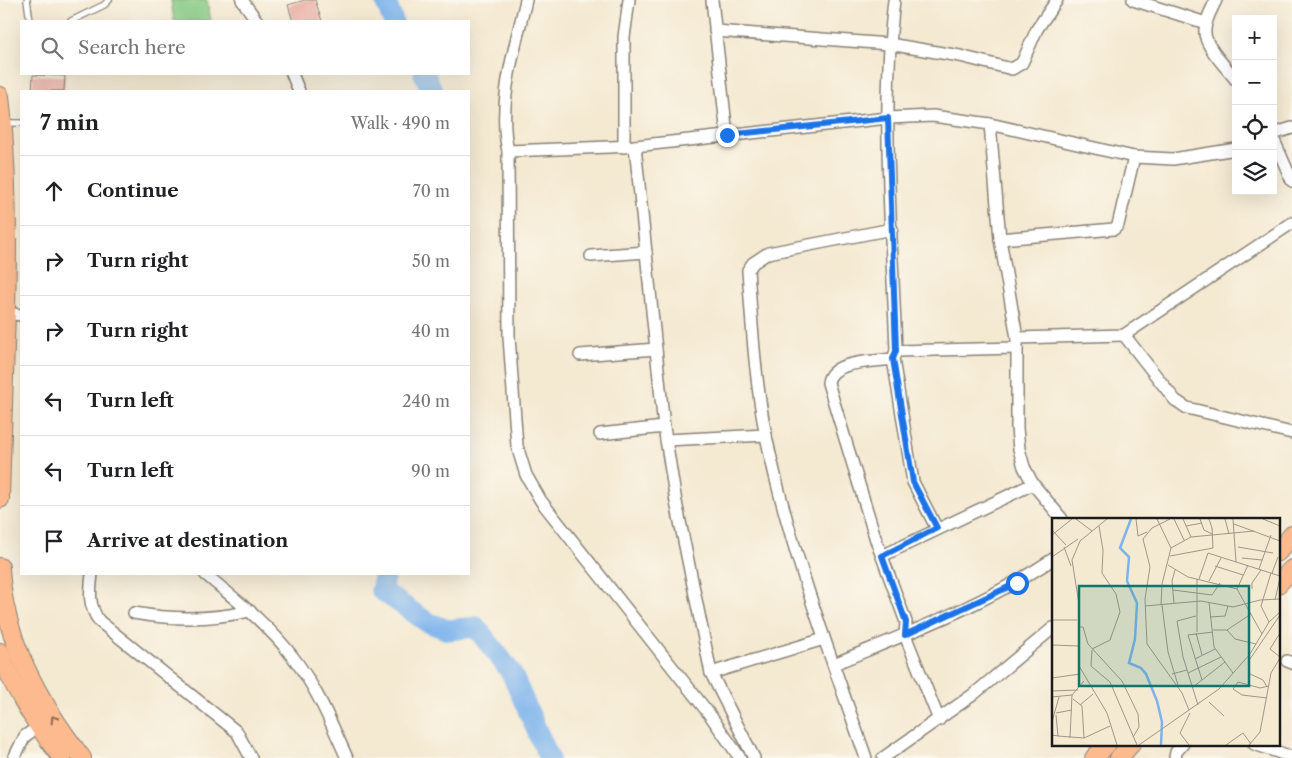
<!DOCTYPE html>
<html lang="en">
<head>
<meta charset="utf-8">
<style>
  :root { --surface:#fff; --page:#f6f6f6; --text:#202124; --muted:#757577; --line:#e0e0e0 }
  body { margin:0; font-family:"Libre Caslon Text",serif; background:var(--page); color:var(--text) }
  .controls { position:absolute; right:15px; top:15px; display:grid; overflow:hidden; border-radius:0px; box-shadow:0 5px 20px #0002 }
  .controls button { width:45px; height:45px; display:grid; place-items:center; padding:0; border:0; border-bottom:1px solid var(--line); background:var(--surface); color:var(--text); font:25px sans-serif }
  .stop { position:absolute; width:15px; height:15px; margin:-11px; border:4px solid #1a73e8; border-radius:50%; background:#fff }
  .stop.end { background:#1a73e8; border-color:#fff; box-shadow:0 1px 5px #0008 }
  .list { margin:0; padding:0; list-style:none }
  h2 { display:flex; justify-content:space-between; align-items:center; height:65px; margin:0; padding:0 20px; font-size:21px }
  h2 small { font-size:16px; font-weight:400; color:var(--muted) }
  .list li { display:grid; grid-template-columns:32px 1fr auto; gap:15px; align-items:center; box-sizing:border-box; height:70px; padding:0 20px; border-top:1px solid var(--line) }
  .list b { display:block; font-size:19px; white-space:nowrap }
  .list em { font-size:16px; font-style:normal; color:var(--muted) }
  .icon { flex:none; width:28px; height:28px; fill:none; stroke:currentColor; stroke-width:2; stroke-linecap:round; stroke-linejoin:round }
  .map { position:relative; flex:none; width:1292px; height:758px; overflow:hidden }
  .search { position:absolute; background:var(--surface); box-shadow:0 5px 20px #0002; left:20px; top:20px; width:450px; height:55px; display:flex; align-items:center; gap:12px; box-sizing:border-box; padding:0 18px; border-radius:0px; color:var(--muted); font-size:19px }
  .panel { position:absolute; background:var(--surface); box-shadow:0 5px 20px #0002; left:20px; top:90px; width:450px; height:485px; border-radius:0px }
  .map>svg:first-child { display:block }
  .green { fill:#86ca84; stroke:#517350 }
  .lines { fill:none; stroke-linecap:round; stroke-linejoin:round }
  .river { stroke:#7db3ec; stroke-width:21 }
  .building { fill:#eaa297 }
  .lane-casing { stroke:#888276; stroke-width:8 }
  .street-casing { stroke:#888276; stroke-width:14 }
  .primary-casing { stroke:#888276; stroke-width:20 }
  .lane { stroke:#fff; stroke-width:5.5 }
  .street { stroke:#fff; stroke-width:11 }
  .primary { stroke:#fcba8e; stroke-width:18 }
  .oneway { stroke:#8c6b55 }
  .route { stroke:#1a73e8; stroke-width:6 }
  .inset-river { fill:none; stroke:#7db3ec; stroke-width:2.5 }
  .inset-road { fill:none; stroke:#9e9789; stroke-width:1 }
  .view { fill:#0f766e; fill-opacity:0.15; stroke:#0f766e; stroke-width:2.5 }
  .inset-edge { fill:none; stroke:#1c1c1c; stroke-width:2.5 }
</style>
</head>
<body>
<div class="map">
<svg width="1292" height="758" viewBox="0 0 1292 758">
  <rect width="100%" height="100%" fill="#fbf7ec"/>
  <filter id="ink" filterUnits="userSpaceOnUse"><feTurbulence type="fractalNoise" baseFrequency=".02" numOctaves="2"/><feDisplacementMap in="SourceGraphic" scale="10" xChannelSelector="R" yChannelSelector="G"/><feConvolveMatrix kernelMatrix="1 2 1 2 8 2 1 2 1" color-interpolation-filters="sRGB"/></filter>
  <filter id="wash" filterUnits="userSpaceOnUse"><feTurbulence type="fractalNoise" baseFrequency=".0096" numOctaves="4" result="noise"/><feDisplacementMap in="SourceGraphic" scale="20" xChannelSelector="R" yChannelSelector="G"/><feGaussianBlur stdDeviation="1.12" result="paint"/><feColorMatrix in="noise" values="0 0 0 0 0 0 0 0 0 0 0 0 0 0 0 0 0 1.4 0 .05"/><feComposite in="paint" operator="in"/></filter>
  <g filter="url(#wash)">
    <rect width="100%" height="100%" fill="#f4e9d1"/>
    <!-- green -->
    <path class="green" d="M171,0H207L211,21H174Z"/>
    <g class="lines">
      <!-- river -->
      <g class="river">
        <path d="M385,0L393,21"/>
        <path d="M424,74L433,91"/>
        <path d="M385,574L381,590L427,622L448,630L476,627L511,672L549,758"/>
      </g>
    </g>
    <g id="blocks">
      <!-- building -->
      <g class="building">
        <path d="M305,0H315L322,21H293L288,5Z"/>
        <path d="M33,75L65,76L64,91H32Z"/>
      </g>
    </g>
  </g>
  <g filter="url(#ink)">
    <use href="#blocks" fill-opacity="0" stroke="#888276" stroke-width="1"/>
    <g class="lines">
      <!-- lane casing -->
      <g class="lane-casing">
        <g id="lane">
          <path d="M27,0L30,21"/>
          <path d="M71,21L104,5L109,0"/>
          <path d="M5,123H21"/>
        </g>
      </g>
      <!-- street casing -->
      <g class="street-casing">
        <g id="street">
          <path d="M242,0L257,21"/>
          <path d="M526,0C515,48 497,102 508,151L509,337L517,446L526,475L541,501L710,715L740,758"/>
          <path d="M712,0L727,135"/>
          <path d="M894,0C881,116 892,235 896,351"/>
          <path d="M1133,0L1206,23"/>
          <path d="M1216,0C1212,9 1205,20 1205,30C1203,45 1227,68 1236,80"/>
          <path d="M715,31L889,44L960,56L1012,69L1022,63L1037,29L1057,0"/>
          <path d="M292,74L299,91"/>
          <path d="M990,124L1000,239L1017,338V428L1019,449L1024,467L1033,484L1062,519"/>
          <path d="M1273,134L1292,128"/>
          <path d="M1273,138L1292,181"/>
          <path d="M635,146L664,427L676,502L711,673L754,758"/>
          <path d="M624,147V37L629,0"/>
          <path d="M508,151L635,146L888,118L933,116L990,124L1134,157L1173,159L1236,149"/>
          <path d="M1000,239L1114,229L1118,225L1134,157"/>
          <path d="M591,256L646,252"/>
          <path d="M5,313L21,315"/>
          <path d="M1124,335L1175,400L1187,408L1292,433"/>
          <path d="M1017,338L1124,335L1292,223"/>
          <path d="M580,355L656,349"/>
          <path d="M893,359C874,362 830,360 828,383L876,540L906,622L905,635L939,720"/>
          <path d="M600,434L664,427"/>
          <path d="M666,440L766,435"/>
          <path d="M937,529L913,482L893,359L896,351L1017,348"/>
          <path d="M882,556L1033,484"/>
          <path d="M92,574C90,592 88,605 99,621L237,732L251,758"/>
          <path d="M205,574C236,600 268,624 292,656C316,686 331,723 347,758"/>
          <path d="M134,613C173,620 211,620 250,611"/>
          <path d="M1287,661L1292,663"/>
          <path d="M834,664C908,633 986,604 1053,559"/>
          <path d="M711,673L824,639"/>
          <path d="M1254,744L1292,757"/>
          <path d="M14,758L25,736L38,727"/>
          <path d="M866,758C829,652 789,546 766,436C755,382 752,325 748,270L753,263L768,253L892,229"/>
          <path d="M883,758L974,694L1053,628"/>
          <path d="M1175,758L1176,752L1183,744"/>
        </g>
      </g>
      <!-- primary casing -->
      <g class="primary-casing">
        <g id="primary">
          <path d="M0,96C14,229 3,365 0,499"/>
          <path d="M1278,552L1292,535"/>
          <path d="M0,567C3,639 39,702 82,758"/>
          <path d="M1278,584L1292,569"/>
          <path d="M0,652C14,691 37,725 62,758"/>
          <path d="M1094,758L1107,744"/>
          <path d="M1119,758L1131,744"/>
        </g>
      </g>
      <!-- lane -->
      <use href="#lane" class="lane"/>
      <!-- street -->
      <use href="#street" class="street"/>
      <!-- primary -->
      <use href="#primary" class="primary"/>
    </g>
    <!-- one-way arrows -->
    <defs><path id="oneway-chevron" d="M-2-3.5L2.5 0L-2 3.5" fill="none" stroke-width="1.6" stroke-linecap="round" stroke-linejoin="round" transform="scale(1.25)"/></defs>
    <use class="oneway" href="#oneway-chevron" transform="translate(54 719) rotate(-123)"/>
  </g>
  <g class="lines" filter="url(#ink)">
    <!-- route -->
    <path class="route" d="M727,135L888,118L896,351L893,359L913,482L937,528L882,556L906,622L905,635L1017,583"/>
  </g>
  <!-- overview -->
  <g transform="translate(1052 518)">
    <rect width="228" height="228" fill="#f4e9d1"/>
    <path class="inset-river" d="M79,1L68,30L77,39L75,63L85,85L83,121L77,145L89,150L94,156L105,183L110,204L109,227"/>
    <path class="inset-road" d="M24,1L40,13M55,1L28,23L20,42L27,86V148L55,195L65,227M84,1L86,18L95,14M105,1L119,30L110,66L109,87M118,1L100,10L91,21L98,49L93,81L95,126L130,175L137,192M122,1L132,22M131,1L139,19M148,1L152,12L160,16M173,1L177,16M181,1L184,44M211,1L228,8M182,6L228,23M134,8L150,5M0,12L14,27M0,17L20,1M12,29L19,48M186,29L221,35M119,30L139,19L202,13M118,38L161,30L160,10L157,1M0,39L26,21M190,40L210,42M116,47L136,59L185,71L210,116M163,48L191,57M207,51L219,17M220,55L226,39M147,61L156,35L228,58M157,63L169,40M185,71L196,47M200,71V65L209,52M121,72L160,77L168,65M223,82L228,60M157,84L162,129L181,155M122,85L120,63L123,52M110,87L116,134L126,167M93,88L149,83L181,89L208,82L228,81M144,98L125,103L131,139L146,187M158,99L173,98L176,88M0,102H25M217,104L209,88L219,55M27,109H31L36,126L70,163L86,196L87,209L81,219M161,112H175L199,96M175,112L183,121L204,126M145,114V61M144,115L150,137M228,115L218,131L228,139M0,127L27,128M40,131L58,122L68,94L64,76L50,55L51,32L47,8M40,132L39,148L58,164L85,227M143,141L163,131M198,141L228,97M136,155L169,139M196,155L211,162L215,169M120,156L135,152M0,160L28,156M150,162L136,117L161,114M141,169L173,144M0,173L26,172M0,179L20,177L32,163M215,180L190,177L181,171L186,164L208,170L217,168M21,181L30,188L32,220M157,184L172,198M28,187L41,176M4,195L20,192M0,204L7,179M0,217L6,218L4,197M6,218L32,220L58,208M18,220L20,177M87,227L167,171L198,136L217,104L228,94M137,227L128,215L138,195M174,227L191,215L199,226M197,227L208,214L219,155L228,140"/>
    <path class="view" d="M27,68H197V168H27Z"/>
    <rect width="228" height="228" class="inset-edge"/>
  </g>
</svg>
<div class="controls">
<button>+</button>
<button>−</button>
<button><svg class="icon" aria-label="locate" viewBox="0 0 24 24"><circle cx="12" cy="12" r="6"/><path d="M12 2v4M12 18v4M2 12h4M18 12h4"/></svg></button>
<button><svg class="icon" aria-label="layers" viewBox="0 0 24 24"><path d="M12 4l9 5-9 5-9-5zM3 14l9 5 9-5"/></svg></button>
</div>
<div class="stop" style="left:1017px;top:583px"></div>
<div class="stop end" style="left:727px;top:135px"></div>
<div class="search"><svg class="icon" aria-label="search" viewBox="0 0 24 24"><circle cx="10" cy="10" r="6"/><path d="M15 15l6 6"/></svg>Search here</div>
<section class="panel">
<h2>7 min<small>Walk · 490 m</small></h2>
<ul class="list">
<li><svg class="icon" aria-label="ahead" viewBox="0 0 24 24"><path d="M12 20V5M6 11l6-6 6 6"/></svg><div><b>Continue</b></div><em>70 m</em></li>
<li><svg class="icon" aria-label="right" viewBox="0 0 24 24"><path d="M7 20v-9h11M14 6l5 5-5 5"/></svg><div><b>Turn right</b></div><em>50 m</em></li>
<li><svg class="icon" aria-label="right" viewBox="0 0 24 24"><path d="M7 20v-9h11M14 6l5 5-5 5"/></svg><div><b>Turn right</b></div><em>40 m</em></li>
<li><svg class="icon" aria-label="left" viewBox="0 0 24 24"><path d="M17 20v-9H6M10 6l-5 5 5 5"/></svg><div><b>Turn left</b></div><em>240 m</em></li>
<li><svg class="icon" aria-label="left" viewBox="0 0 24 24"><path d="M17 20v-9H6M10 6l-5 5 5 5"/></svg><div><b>Turn left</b></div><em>90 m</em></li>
<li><svg class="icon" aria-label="arrive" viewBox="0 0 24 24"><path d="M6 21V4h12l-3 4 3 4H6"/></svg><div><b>Arrive at destination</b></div></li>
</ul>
</section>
</div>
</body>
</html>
